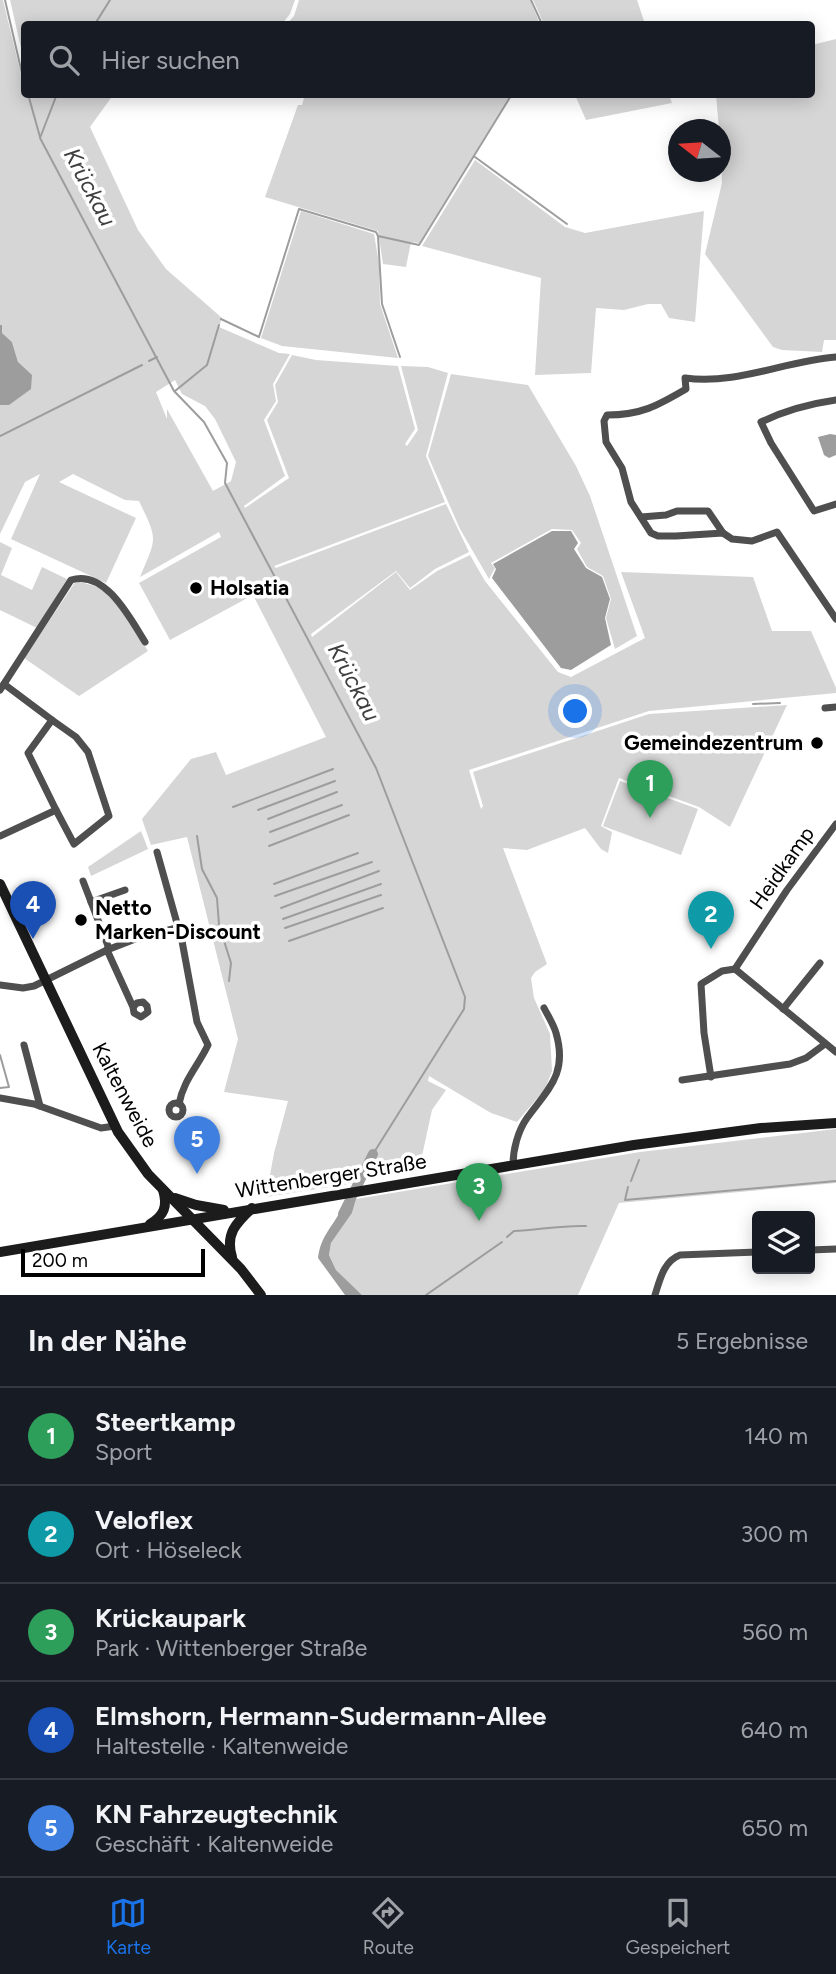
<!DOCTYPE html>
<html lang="de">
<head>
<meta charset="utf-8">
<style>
  :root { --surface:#171b24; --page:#242831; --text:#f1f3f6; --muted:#9ea1a6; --line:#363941; --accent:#1a73e8 }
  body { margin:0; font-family:Figtree,sans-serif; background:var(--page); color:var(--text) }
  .controls { position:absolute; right:21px; bottom:21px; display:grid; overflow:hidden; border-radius:7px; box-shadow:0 4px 18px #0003 }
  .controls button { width:63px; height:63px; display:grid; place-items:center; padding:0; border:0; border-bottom:2px solid var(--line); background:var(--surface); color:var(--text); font:35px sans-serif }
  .compass { position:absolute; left:668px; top:119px; width:63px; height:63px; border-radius:50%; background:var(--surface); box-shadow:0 4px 18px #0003; rotate:287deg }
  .scale { position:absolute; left:21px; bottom:18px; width:184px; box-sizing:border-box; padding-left:7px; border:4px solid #000; border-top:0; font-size:19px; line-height:24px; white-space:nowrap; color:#000; -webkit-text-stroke:5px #fff; paint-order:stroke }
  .you { position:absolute; left:576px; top:712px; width:24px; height:24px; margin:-18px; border:5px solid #fff; border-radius:50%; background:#1a73e8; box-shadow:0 0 0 10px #1a73e833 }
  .badge { display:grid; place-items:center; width:46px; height:46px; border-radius:50%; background:var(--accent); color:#fff; font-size:23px; font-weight:700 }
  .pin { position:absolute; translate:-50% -58px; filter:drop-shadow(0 2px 4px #0008) }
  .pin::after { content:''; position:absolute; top:37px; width:24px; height:21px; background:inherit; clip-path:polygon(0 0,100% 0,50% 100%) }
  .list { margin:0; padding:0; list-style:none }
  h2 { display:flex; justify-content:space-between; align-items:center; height:91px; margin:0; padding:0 28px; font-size:30px }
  h2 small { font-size:23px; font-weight:400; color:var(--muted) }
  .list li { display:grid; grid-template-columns:46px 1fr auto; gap:21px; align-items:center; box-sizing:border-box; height:98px; padding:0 28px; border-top:2px solid var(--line) }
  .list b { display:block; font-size:26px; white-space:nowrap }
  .list p { margin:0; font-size:23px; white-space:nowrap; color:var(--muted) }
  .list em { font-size:23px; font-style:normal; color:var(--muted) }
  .icon { flex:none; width:38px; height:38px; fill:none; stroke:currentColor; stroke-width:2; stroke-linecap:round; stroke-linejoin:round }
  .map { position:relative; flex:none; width:836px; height:1295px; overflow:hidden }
  .search { position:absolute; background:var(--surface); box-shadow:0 4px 18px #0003; left:21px; right:21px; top:21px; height:77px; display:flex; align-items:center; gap:18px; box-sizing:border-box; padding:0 24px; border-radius:7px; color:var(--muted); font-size:26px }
  .sheet { height:581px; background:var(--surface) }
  nav { display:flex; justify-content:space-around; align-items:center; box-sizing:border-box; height:98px; border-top:2px solid var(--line); background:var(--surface); font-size:19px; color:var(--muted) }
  nav a { display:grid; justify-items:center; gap:4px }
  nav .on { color:var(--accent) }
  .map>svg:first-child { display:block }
  .green { fill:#d6d6d6; fill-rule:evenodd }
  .water { fill:#9d9d9d }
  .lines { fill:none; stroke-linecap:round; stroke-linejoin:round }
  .stream { stroke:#9d9d9d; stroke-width:2 }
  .river { stroke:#9d9d9d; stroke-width:10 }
  .minor { stroke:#4f4f4f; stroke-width:7 }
  .secondary { stroke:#1c1c1c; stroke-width:10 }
  .poi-dot { fill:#000; stroke:#fff; stroke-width:2.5 }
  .labels { text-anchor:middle; stroke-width:7; stroke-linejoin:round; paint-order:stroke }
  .poi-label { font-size:21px; font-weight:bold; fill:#000; stroke:#fff; text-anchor:start }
  .street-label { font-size:21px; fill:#000; stroke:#fff }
  .water-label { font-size:23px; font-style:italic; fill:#3e3e3e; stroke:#fff }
</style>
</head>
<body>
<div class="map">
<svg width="836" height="1295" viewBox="0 0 836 1295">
  <rect width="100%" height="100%" fill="#fff"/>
  <!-- green -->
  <g class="green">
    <path d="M0,0H3L22,79H24V94L113,95L90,127L138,230L166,269L222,318L219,327L279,353L290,354L273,384L276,401L264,420L285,476L244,506L245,508L289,478L267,420L278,402L275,385L292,355L316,360L398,366L415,429L405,444L407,446L418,430L401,366L428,367L448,373L426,456L445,502L274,566L276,568L446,504L469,552L435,569L410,588L396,571L311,634L312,637L396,572L410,590L437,571L470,555L485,581L558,672L571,677L645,638L621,572L753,577L772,631H811L836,688V693L649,711L469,770L481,809L483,806L473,772L649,714L787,705L730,827L699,807L619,778L601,826L612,832L608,853L601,849L585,828L527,850L503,848L547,964L535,972L531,978L534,998L550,1034L552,1071L545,1089L517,1122L491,1113L429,1076L428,1081L446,1090L432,1110L420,1165L389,1171L355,1183L266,1197L274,1153L288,1101L224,1092L238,1039L187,837L151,845L142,819L191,759L216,752L226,775L326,737L253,595L170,640L139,583L221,537L219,532L140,577C157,536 158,541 139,501L125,500L73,474L59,482L136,518L106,583L11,539L40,474L25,482L0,534V405H9L18,362L12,342L2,333L0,325ZM175,380L182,394L205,406L215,419L236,462L231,481L213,491L167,409V419L156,392Z"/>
    <path d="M10,0H295L290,14L282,24H24V61Z"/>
    <path d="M299,0H530L540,24H287L294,16Z"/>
    <path d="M533,0H637L645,24H544Z"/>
    <path d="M836,39V340H824L822,352L782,350L773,347L705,254L722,183L720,130L719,129L716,95L812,94V45Z"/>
    <path d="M305,95L306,94L510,95L419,243L411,242L406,267L383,264L378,231L265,197L298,105H302Z"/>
    <path d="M575,95H669L672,103L586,120Z"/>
    <path d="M475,160L565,227L585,233L704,211L695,322L669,318L661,304H648L624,310L596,308L591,373L535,375L541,278L422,246Z"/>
    <path d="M301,211L374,234L379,263L380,304L398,358L282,346L261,338Z"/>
    <path d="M451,374L528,385L576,466L590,496L637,636L615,649L606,618L611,599L603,576L587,567L577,549L581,543L572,530L552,529L491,563L495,568L489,579L460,529L428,456Z"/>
    <path d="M0,542L12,548L1,575L32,590L42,567L67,579L37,628L0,610Z"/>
    <path d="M76,581L99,587L117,604L148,651L79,696L24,658Z"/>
    <path d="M620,781L698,809L681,855L603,826Z"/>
    <path d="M141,831L148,849L91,876L88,867Z"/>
    <path d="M836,1129V1183L619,1203L578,1295H362L336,1270L329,1255L331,1243L352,1213L356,1199L640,1152Z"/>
  </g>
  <!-- water -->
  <g class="water">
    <path d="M0,325H2V333L12,342L18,362L32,375L31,389L9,405H0Z"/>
    <path d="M830,434L836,435V455L829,458L824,455L818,437Z"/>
    <path d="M552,531H571L578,543L574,549L586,568L602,577L610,599L605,618L611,645L571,670L561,668L492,578L496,569L493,564Z"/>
    <path d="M356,1199L352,1213L331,1243L329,1255L336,1270L362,1295H345L318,1258C321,1233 335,1226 344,1203Z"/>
  </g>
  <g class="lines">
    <!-- stream -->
    <g class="stream">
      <path d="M5,0L24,82"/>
      <path d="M531,0L542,24"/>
      <path d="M95,24L110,0"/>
      <path d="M28,94L40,137"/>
      <path d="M57,94L40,138L174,391L204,422L227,463L225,483L376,768L465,997L464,1009L373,1154"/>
      <path d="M475,157L567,224"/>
      <path d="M378,236L382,304L400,357"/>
      <path d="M221,319L259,337L299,209L376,232L378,236L419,245L512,94"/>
      <path d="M149,361L157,357"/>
      <path d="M175,391L207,365L219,325"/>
      <path d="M0,436L142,365"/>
      <path d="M753,704L780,703"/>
      <path d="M233,807L333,769"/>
      <path d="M258,810L335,781"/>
      <path d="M268,819L337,792"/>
      <path d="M270,832L342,805"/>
      <path d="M197,836L202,869L217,898L219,925L231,963L229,981"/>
      <path d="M269,846L349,815"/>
      <path d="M274,884L358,853"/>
      <path d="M275,896L372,862"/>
      <path d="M281,908L379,871"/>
      <path d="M283,919L381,884"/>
      <path d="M285,928L381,895"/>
      <path d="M289,941L383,908"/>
      <path d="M0,1055L9,1087L0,1088"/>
      <path d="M631,1181L639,1160"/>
      <path d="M628,1187L625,1200L836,1181"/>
      <path d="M507,1237L514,1231C538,1230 562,1225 586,1226"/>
      <path d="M426,1295L502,1242"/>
    </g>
    <!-- river -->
    <path class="river" d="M343,1214L373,1154"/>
    <!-- minor -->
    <g class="minor">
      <path d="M836,357C785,361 737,385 685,378L686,389C657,406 641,415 607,415L604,421L606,442L622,468L631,502L651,533L658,536H676L723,533L732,539L752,541L777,532L836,619"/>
      <path d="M836,400C808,404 786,410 761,422L771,443L814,511L836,504"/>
      <path d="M641,517L666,515L677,511H708L723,533"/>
      <path d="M0,690L71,580C105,569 130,618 145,642"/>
      <path d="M825,708L836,707"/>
      <path d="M52,720L76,737L88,752L109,816L74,844L56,810"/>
      <path d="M0,836L56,810L28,753L52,720L4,684"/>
      <path d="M157,852L182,941L197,1022L208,1045C198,1066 183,1081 179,1104"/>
      <path d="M83,881L108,946L107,950L143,936L177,928"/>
      <path d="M91,902L125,890"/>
      <path d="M735,969L787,890L836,824"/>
      <path d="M735,969L836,1052"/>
      <path d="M0,985L23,988L34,986L107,950L133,1007L134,1013L141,1017L148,1012L147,1006L143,1002L137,1003L133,1007"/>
      <path d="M783,1009L820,963"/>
      <path d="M24,1045L40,1106"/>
      <path d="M711,1077L704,1033L701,984L722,971L735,969"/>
      <path d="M682,1080L790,1064L806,1058L825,1044"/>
      <path d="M0,1098L34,1104L101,1128L115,1126"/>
      <circle cx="176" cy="1110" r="7"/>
      <path d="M513,1165C513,1149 518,1131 527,1118C548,1089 568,1074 556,1033C554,1025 548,1016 544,1008"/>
      <path d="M810,1250L836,1249"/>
      <path d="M655,1295C660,1279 664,1261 680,1255L757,1252"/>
    </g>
    <!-- secondary -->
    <g class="secondary">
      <path d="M0,884L118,1132L148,1174L241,1269L261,1295"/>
      <path d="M175,1198L196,1205L224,1210"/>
      <path d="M150,1224C164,1216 168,1206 163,1190"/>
      <path d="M0,1252L634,1145L761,1128L836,1123"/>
      <path d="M232,1257C225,1234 236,1223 252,1208"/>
    </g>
  </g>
  <!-- markers -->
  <g class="poi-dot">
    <circle cx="196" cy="588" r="7"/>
    <circle cx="817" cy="743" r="7"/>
    <circle cx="81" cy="920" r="7"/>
  </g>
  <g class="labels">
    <!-- poi labels -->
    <g class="poi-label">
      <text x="210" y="595">Holsatia</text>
      <text x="803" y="750" text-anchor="end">Gemeindezentrum</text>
      <text x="95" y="915">Netto<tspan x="95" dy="24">Marken-Discount</tspan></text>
    </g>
    <!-- street labels -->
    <g class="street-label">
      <text transform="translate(782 868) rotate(-55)" y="7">Heidkamp</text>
      <text transform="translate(125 1095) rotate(62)" y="7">Kaltenweide</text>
      <text transform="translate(331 1176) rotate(-9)" y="7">Wittenberger Straße</text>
    </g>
    <!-- water labels -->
    <g class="water-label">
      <text transform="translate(90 187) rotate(62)" y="8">Krückau</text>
      <text transform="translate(354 682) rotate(62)" y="8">Krückau</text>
    </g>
  </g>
</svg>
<div class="controls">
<button><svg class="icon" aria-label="layers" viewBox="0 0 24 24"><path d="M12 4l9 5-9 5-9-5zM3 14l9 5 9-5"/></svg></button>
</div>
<svg class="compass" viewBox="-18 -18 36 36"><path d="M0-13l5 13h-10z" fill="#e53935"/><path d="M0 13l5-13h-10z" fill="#9ea1a6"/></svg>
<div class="scale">200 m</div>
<div class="you"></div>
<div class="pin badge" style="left:650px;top:818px;background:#2e9e5b">1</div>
<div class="pin badge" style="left:711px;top:949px;background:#0f9aa8">2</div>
<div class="pin badge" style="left:479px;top:1221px;background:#2e9e5b">3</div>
<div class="pin badge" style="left:33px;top:939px;background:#1a4fb4">4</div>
<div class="pin badge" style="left:197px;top:1174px;background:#3f7fe0">5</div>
<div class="search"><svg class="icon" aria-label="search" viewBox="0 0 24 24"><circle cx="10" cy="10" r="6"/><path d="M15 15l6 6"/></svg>Hier suchen</div>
</div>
<section class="sheet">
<h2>In der Nähe<small>5 Ergebnisse</small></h2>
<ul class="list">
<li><span class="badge" style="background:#2e9e5b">1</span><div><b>Steertkamp</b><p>Sport</p></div><em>140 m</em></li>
<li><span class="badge" style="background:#0f9aa8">2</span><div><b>Veloflex</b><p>Ort · Höseleck</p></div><em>300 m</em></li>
<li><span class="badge" style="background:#2e9e5b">3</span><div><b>Krückaupark</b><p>Park · Wittenberger Straße</p></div><em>560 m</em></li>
<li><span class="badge" style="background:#1a4fb4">4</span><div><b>Elmshorn, Hermann-Sudermann-Allee</b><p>Haltestelle · Kaltenweide</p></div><em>640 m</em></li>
<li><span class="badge" style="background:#3f7fe0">5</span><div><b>KN Fahrzeugtechnik</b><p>Geschäft · Kaltenweide</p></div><em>650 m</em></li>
</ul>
</section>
<nav>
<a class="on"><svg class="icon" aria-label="map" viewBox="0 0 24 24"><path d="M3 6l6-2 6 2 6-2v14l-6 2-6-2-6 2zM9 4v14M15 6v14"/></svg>Karte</a>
<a><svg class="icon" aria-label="directions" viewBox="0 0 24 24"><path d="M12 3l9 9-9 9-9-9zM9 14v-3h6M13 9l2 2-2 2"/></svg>Route</a>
<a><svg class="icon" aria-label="saved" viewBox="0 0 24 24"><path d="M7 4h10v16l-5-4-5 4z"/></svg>Gespeichert</a>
</nav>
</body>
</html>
